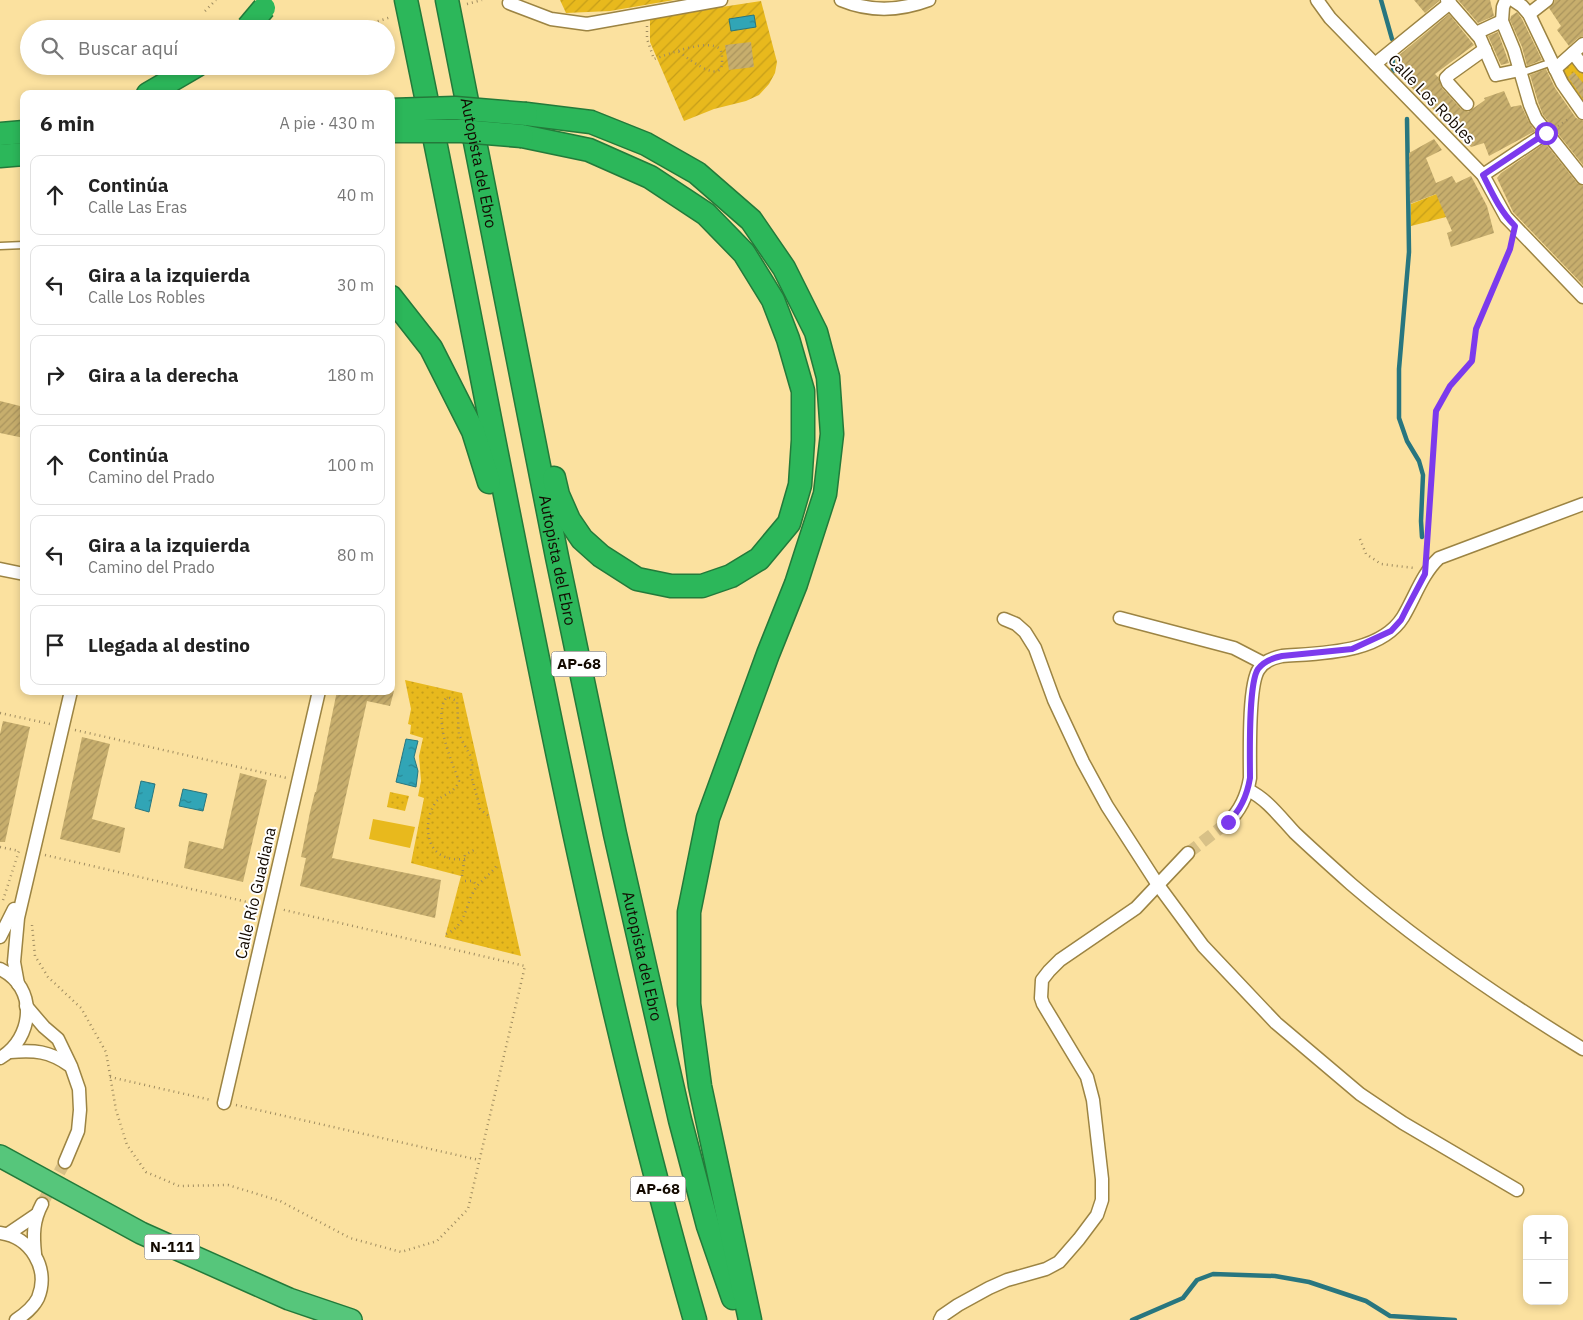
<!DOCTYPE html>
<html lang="es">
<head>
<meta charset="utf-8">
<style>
  :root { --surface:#fff; --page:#f6f6f6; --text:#222; --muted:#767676; --line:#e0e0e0 }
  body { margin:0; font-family:"IBM Plex Sans",sans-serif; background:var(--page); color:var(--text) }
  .controls { position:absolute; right:15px; bottom:15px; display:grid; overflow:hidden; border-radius:10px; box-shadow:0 2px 8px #0003 }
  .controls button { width:45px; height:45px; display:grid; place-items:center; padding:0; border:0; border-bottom:1px solid var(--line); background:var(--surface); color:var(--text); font:25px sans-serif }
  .stop { position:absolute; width:15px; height:15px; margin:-11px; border:4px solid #7c3aed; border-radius:50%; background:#fff }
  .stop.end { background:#7c3aed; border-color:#fff; box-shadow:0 1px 5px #0008 }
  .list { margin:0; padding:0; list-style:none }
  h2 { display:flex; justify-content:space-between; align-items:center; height:65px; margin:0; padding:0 20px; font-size:21px }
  h2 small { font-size:16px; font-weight:400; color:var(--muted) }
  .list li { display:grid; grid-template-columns:32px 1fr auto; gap:15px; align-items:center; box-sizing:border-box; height:80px; margin:0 10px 10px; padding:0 10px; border:1px solid var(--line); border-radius:10px }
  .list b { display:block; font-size:19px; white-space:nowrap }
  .list p { margin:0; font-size:16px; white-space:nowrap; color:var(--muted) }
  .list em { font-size:16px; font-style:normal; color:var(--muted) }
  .icon { flex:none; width:28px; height:28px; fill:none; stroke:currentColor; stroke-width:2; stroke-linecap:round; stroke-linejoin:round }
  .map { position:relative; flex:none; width:1583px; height:1320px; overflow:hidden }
  .search { position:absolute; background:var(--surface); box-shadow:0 2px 8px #0003; left:20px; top:20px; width:375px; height:55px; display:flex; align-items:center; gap:12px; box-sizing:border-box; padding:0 18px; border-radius:28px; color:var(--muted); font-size:19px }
  .panel { position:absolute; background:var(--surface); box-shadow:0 2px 8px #0003; left:20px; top:90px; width:375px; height:605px; border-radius:10px }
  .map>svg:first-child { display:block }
  .grass { fill:url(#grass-dots) }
  .garden { fill:url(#garden-furrows) }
  .pitch { fill:#e8b91d }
  .water { fill:url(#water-ripples); stroke:#28767f }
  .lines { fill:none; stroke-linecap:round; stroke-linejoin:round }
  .stream { stroke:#28767f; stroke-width:4.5 }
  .building { fill:url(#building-hatch) }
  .minor-tunnel { stroke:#d8c187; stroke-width:12; stroke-dasharray:12 6; stroke-linecap:butt }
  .service-casing { stroke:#9c8443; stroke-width:9 }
  .minor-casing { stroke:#9c8443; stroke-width:15 }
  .trunk-casing { stroke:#237a3a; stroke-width:24 }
  .motorway-casing { stroke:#237a3a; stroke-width:25 }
  .path { stroke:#9f8c60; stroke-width:2.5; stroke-dasharray:1 4; stroke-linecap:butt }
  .service { stroke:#fff; stroke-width:6 }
  .minor { stroke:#fff; stroke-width:12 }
  .trunk { stroke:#56c67b; stroke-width:21 }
  .motorway { stroke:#2cb75a; stroke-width:22 }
  .motorway-bridge-casing { stroke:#237a3a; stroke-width:25; stroke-linecap:butt }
  .motorway-bridge { stroke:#2cb75a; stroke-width:22 }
  .route { stroke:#7c3aed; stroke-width:6 }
  .labels { text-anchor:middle; stroke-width:4; stroke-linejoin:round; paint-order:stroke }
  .shield { fill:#fff; stroke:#5a544c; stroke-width:1 }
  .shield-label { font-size:15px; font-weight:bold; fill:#130a00 }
  .street-label { font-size:16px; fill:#130a00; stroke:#fff }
</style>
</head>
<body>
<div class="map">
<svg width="1583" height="1320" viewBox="0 0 1583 1320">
  <defs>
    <pattern id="grass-dots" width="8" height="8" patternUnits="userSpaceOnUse" patternTransform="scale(1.25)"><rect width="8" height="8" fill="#e8b91d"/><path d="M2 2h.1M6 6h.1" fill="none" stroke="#c69e19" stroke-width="1.8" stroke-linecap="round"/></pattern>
    <pattern id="garden-furrows" width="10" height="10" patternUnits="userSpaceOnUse" patternTransform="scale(1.25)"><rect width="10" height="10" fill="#e8b91d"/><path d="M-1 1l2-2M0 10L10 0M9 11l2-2" fill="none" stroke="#c69e19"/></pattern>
    <pattern id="water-ripples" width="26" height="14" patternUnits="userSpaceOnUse" patternTransform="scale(1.25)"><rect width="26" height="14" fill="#31a5b6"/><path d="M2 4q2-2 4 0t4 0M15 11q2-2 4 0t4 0" fill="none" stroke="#288592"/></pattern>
    <pattern id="building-hatch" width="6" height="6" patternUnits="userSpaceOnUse" patternTransform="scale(1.25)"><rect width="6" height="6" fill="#c7ae6d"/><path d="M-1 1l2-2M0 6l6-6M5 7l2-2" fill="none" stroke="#aa945d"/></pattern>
  </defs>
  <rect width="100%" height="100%" fill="#fbe19f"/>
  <!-- grass -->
  <g class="grass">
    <path d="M1583,44V114L1555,69Z"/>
    <path d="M405,680L462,693L521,956L445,937L461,876L411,863L424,798L418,796L421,781L419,756L423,738L410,734L411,725L408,724L411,709Z"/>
    <path d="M390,792L409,796L405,811L387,807Z"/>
  </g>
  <!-- garden -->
  <g class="garden">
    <path d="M560,0H674L610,11L566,13Z"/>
    <path d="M761,1L777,62L775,73L769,84L759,95L746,101L714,109L684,121L650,42V18Z"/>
    <path d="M1444,191L1446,217L1411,226V204Z"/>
  </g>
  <!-- pitch -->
  <path class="pitch" d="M373,819L415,827L410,848L369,839Z"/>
  <!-- water -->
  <g class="water">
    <path d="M754,15L756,27L731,31L729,19Z"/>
    <path d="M406,739L418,741L414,757L418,771L416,787L396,782Z"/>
    <path d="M141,781L155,784L149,812L135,808Z"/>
    <path d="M183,789L207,794L203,811L179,806Z"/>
  </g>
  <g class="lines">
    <!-- stream -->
    <g class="stream">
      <path d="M1381,0L1392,39"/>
      <path d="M1393,71V55"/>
      <path d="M1407,119L1409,252L1399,369V418L1407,441L1419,461L1423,475L1421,521L1422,537"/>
      <path d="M1132,1320L1183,1298L1197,1280L1213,1274L1275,1276L1309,1282L1366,1301L1390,1316L1455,1320"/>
    </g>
  </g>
  <!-- building -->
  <g class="building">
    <path d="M1414,0H1439V1L1425,13Z"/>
    <path d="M1458,0H1490L1494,16L1478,23Z"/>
    <path d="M1555,0H1583V36L1578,38L1569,46L1557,30L1561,26L1549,8L1554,3Z"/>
    <path d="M1517,12L1522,19L1542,60L1527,66L1522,47L1510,20L1511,16Z"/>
    <path d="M1449,14L1474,45L1435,74L1438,77L1442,88L1461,109L1468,112L1485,100L1484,98L1504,91L1511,107L1521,105L1529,122L1535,131L1489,156L1484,143L1471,147L1395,71L1398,69L1396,61L1401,59L1398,56Z"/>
    <path d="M1498,32L1509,63L1501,65L1488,36Z"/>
    <path d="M751,42L754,67L729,70L725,45Z"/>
    <path d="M1546,69L1555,88L1576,118L1583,121V165L1543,115L1538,102L1530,75Z"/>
    <path d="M1574,72L1583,83V99L1568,77Z"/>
    <path d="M1434,139L1442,150L1426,158L1436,183L1452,176L1456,183L1471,176L1487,206L1494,233L1451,247L1447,233L1452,231L1436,194L1410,204L1409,153Z"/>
    <path d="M1545,143L1577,183L1583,186V285L1513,212L1497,178L1501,173Z"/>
    <path d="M0,401L24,407V438L0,433Z"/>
    <path d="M337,691H394L390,706L367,701L332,858L441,880L435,918L300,886L306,858L301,857L310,812L315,792H316Z"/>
    <path d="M3,721L30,727L5,842H0V734Z"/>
    <path d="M82,737L110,744L92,819L125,828L120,853L60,839Z"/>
    <path d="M240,773L267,780L243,882L184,868L189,841L223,849Z"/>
  </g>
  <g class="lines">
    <!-- minor-tunnel -->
    <g class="minor-tunnel">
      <path d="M1188,853L1228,822"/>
      <path d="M42,1204L65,1162"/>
    </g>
    <!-- service casing -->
    <g class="service-casing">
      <g id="service">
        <path d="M1521,73L1552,62"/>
        <path d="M0,246L24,245"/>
      </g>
    </g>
    <!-- minor casing -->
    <g class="minor-casing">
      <g id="minor">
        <path d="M841,0C870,12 900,11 929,0"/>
        <path d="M1317,0L1330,18L1483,175L1506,217L1583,297"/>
        <path d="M1447,0L1480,38L1496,75L1520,70"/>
        <path d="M1506,0L1503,7L1502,21L1514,50L1530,105L1536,119L1583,178"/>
        <path d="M1513,0L1522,6L1529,14L1562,83L1583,113"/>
        <path d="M509,3L551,19L587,24L721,0"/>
        <path d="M1529,14L1547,0"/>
        <path d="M1476,33L1502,21"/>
        <path d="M1573,53L1583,66"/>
        <path d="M1375,64L1450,3"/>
        <path d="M1555,69L1583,44"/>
        <path d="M1467,104L1448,83L1446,78L1450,74L1485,49"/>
        <path d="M1483,175L1546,133"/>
        <path d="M0,569L24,574"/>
        <path d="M1120,618L1234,648L1263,663"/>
        <path d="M1004,619L1016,624L1025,632L1035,648L1054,700L1083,762L1107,806L1158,885L1203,946L1276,1023L1360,1094L1403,1123L1517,1190"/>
        <path d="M1248,790C1267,799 1280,817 1295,833C1313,850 1332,867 1351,884C1423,946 1503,1000 1583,1049"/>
        <path d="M1228,822C1241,810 1247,796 1250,778C1250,756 1248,684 1259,669C1264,661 1272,658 1282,656C1320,653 1380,654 1403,617C1415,597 1422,574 1439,558L1583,504"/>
        <path d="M0,937L14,909"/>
        <path d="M0,969C38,987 34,1038 0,1058"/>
        <path d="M18,984L14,962L18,918L71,691"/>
        <path d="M26,1006L44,1027L58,1039L71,1066L79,1089L80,1110L78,1131L65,1162"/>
        <path d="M10,1052C35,1050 49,1051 69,1065"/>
        <path d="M224,1103L319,691"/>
        <path d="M0,1233C31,1237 50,1269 38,1298C33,1308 25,1314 16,1320"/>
        <path d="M8,1234L36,1215"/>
        <path d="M35,1254C33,1235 33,1221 42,1204"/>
        <path d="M940,1320L942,1316L958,1305L989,1288L1007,1280L1046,1269L1059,1262L1079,1239L1097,1215L1102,1200V1179L1093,1100L1087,1077L1043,1004L1041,998L1042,980L1049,971L1060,960L1136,908L1188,853"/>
      </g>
    </g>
    <!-- trunk casing -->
    <g class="trunk-casing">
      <path id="trunk" d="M0,1156L141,1233L289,1299L351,1320"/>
    </g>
    <!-- motorway casing -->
    <g class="motorway-casing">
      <g id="motorway">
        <path d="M406,0C499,441 570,886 695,1320"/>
        <path id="s1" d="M447,0L557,557L615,834L680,1120L708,1226L733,1298"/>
        <path d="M148,94L196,66"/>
        <path d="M526,114L591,122L646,144L697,173L751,220L784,268L816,332L828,377L832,434L825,494L796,584L768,654L708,818L689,912V1004L700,1086L750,1320"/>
        <path d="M0,134L24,132"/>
        <path d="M522,136L589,150L650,177L706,214L744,253L773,300L788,339L803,391V440L800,485L789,523L759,559L731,576L702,586H671L637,579L601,556L582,539L569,520L558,495L554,478"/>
        <path d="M0,156L24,154"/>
        <path d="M391,297L431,348L473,431L489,482"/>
      </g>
    </g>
    <!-- path -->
    <g class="path">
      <path d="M467,4L482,0"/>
      <path d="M205,11L216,0"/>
      <path d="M647,26V39L654,59C669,54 708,38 720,49C722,53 722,56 722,61C723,87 686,57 678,51"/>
      <path d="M354,29L391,17"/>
      <path d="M1558,126L1570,118"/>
      <path d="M1360,539L1366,554L1381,564L1414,568"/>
      <path d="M1426,554L1436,411L1450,386L1472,361L1476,329L1510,249L1512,242"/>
      <path d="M0,713L50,724"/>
      <path d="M75,730L287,778"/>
      <path d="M0,847L19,851L18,853"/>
      <path d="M45,855L256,904"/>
      <path d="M465,859C456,860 446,859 438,853C424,842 426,815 436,802C444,793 454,794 459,781C451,760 433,719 446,698H450L457,701L459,735L470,755L472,765L471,775L478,800L480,809L490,817"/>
      <path d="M462,876L465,855L474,850L476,853"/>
      <path d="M465,881H473L477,886"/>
      <path d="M3,900L18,854"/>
      <path d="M32,925L35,956L48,977L81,1008L106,1052L116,1110L127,1145L146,1172L179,1186L228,1185L280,1201L350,1238L401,1252L437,1241L468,1209L525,966L280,909"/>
      <path d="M446,934C469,924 464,902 478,885C484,878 492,873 497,865"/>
      <path d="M110,1077L211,1100"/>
      <path d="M236,1105L479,1160"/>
    </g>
    <!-- service -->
    <use href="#service" class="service"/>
    <!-- minor -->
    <use href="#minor" class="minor"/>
    <!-- trunk -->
    <use href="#trunk" class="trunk"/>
    <!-- motorway -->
    <use href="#motorway" class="motorway"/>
    <!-- motorway-bridge casing -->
    <g class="motorway-bridge-casing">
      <g id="motorway-bridge">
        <path d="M248,27L264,8"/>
        <path d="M391,110L455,108L526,114"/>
        <path d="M391,131H462L522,136"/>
      </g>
    </g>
    <!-- motorway-bridge -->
    <use href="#motorway-bridge" class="motorway-bridge"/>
  </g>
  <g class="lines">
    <!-- route -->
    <path class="route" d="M1228,822C1241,810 1247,796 1250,778C1250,756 1248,684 1258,669C1264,661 1272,658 1282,656L1352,649L1391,631L1401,620L1406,610L1425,574L1436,411L1450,386L1472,361L1476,329L1510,249L1515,226C1500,211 1492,193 1483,175L1546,133"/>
  </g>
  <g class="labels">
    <!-- shield labels -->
    <g class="shield">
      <rect x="551.5" y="651.5" width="55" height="25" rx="4"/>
      <rect x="630.5" y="1176.5" width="55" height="25" rx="4"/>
      <rect x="144.5" y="1234.5" width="55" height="25" rx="4"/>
    </g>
    <g class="shield-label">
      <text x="579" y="669">AP-68</text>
      <text x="658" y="1194">AP-68</text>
      <text x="172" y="1252">N-111</text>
    </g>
    <!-- street labels -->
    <g class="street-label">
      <text transform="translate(1432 99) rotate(46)" y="6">Calle Los Robles</text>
      <text dy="6" stroke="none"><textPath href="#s1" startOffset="166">Autopista del Ebro</textPath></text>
      <text dy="6" stroke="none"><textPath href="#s1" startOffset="571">Autopista del Ebro</textPath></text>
      <text transform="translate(255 893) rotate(-77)" y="6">Calle Río Guadiana</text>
      <text dy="6" stroke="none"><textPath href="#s1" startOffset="976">Autopista del Ebro</textPath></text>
    </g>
  </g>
</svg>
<div class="controls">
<button>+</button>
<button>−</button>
</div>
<div class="stop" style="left:1546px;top:133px"></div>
<div class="stop end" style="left:1228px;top:822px"></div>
<div class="search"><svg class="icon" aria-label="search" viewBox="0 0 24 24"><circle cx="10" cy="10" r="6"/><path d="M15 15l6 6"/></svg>Buscar aquí</div>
<section class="panel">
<h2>6 min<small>A pie · 430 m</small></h2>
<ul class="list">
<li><svg class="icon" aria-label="ahead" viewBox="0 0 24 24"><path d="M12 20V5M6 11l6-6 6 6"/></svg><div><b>Continúa</b><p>Calle Las Eras</p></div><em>40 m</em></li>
<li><svg class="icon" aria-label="left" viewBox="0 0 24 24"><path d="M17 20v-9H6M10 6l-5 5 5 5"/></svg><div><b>Gira a la izquierda</b><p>Calle Los Robles</p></div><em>30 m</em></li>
<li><svg class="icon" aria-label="right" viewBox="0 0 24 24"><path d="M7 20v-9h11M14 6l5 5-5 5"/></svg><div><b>Gira a la derecha</b></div><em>180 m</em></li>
<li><svg class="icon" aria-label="ahead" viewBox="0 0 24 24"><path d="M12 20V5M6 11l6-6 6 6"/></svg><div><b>Continúa</b><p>Camino del Prado</p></div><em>100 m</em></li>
<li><svg class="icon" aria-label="left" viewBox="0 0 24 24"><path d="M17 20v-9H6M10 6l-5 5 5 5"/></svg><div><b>Gira a la izquierda</b><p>Camino del Prado</p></div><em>80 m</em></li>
<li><svg class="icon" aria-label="arrive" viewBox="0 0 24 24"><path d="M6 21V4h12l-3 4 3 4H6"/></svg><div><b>Llegada al destino</b></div></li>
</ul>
</section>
</div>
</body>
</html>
